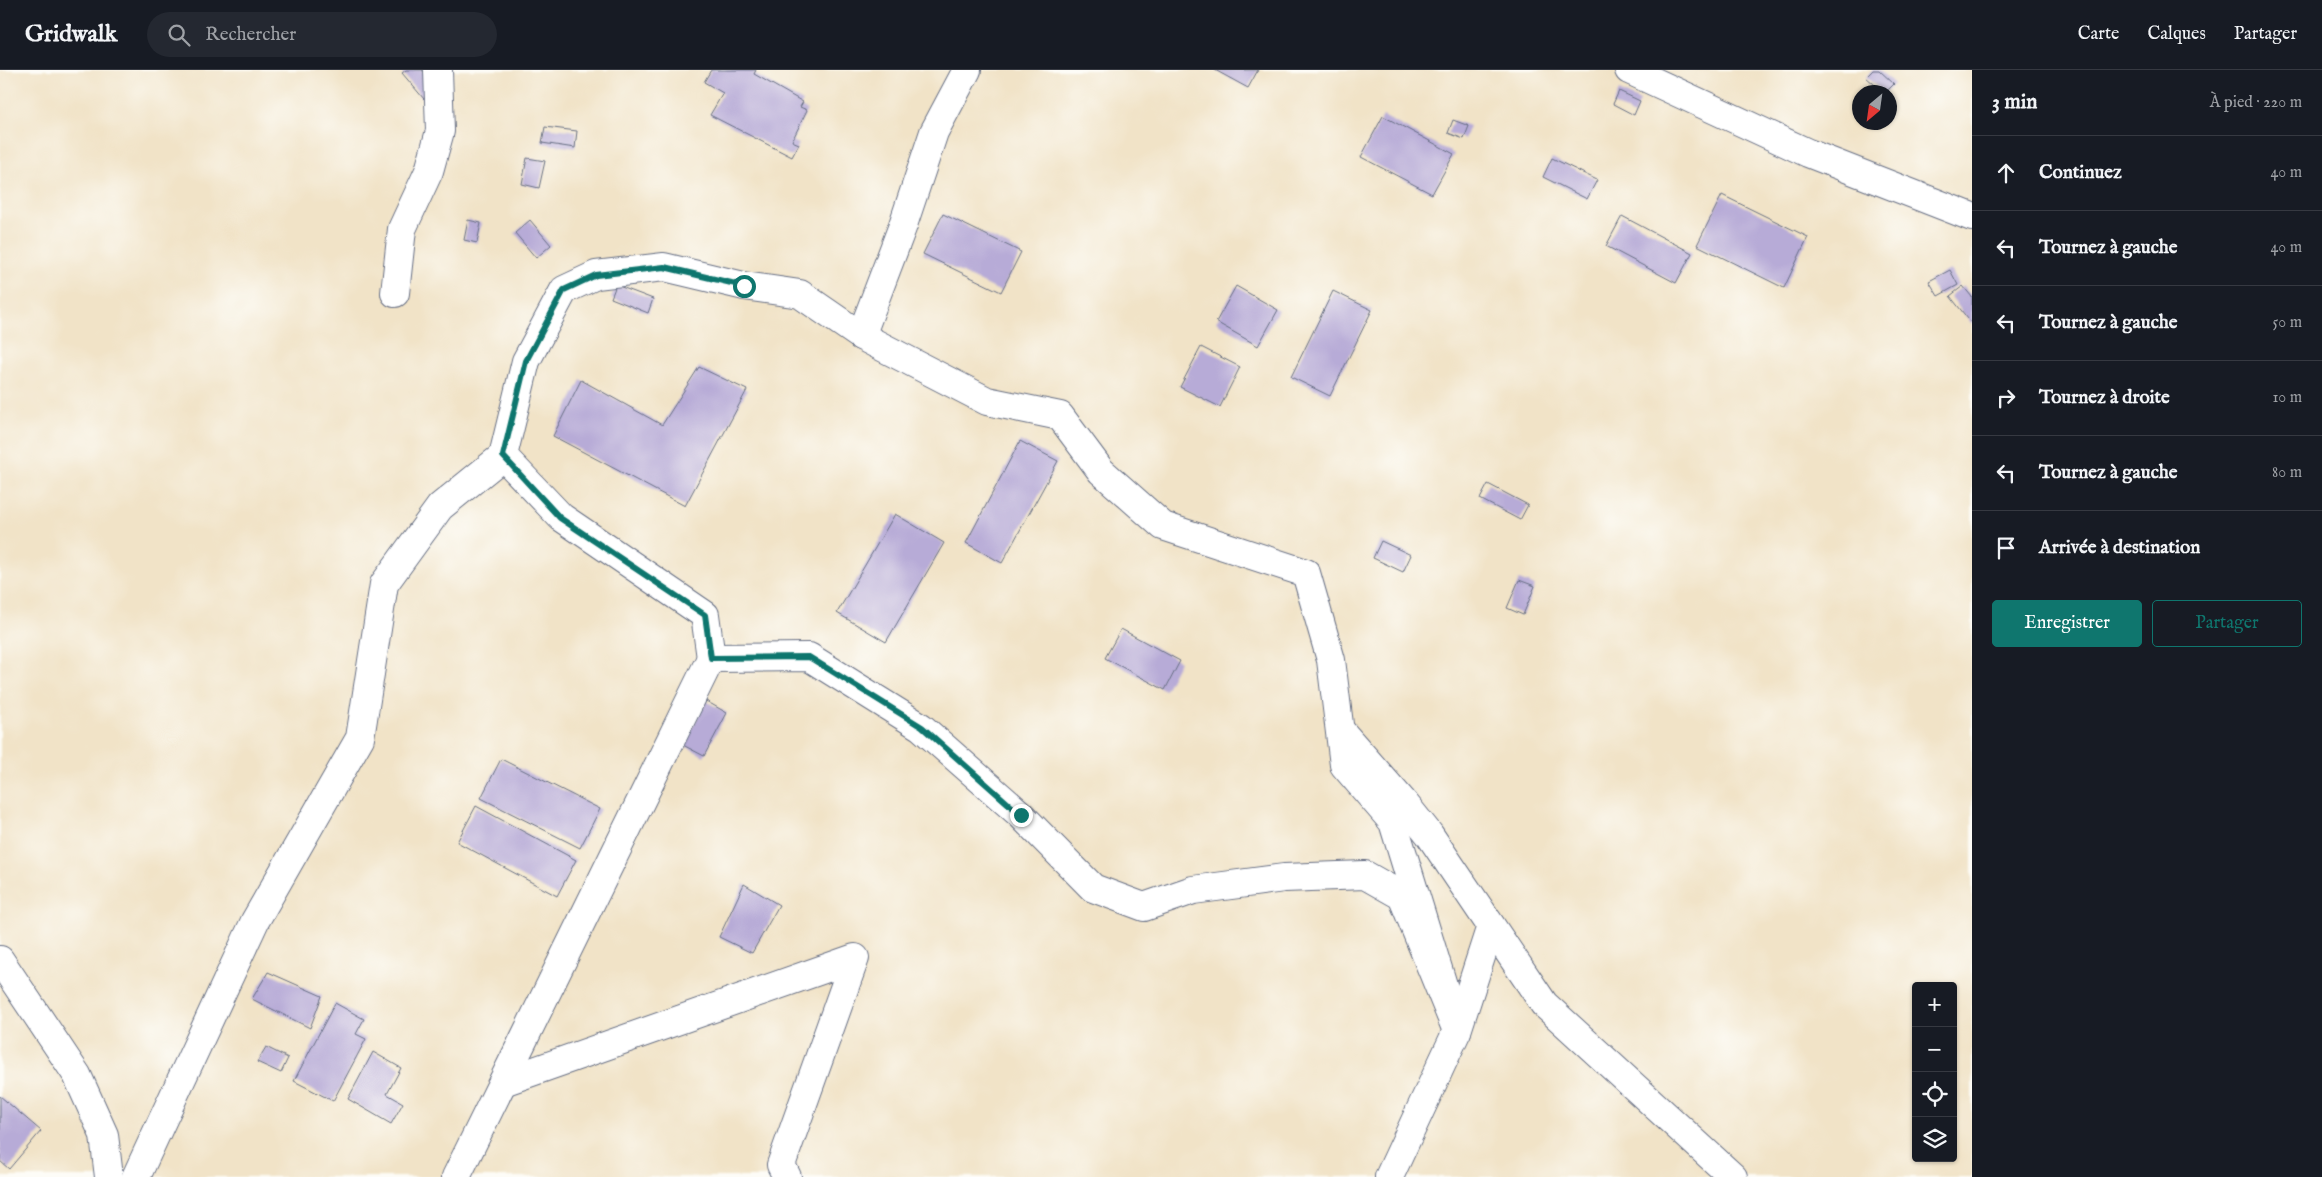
<!DOCTYPE html>
<html lang="fr">
<head>
<meta charset="utf-8">
<style>
  :root { --surface:#171b24; --page:#242831; --text:#f1f3f6; --muted:#9ea1a6; --line:#363941; --accent:#0f766e }
  body { margin:0; font-family:"IM FELL English",serif; background:var(--page); color:var(--text) }
  .controls { position:absolute; right:15px; bottom:15px; display:grid; overflow:hidden; border-radius:5px; box-shadow:0 1px 4px #0004 }
  .controls button { width:45px; height:45px; display:grid; place-items:center; padding:0; border:0; border-bottom:1px solid var(--line); background:var(--surface); color:var(--text); font:25px sans-serif }
  .compass { position:absolute; left:1852px; top:15px; width:45px; height:45px; border-radius:50%; background:var(--surface); box-shadow:0 1px 4px #0004; rotate:209deg }
  .stop { position:absolute; width:15px; height:15px; margin:-11px; border:4px solid #0f766e; border-radius:50%; background:#fff }
  .stop.end { background:#0f766e; border-color:#fff; box-shadow:0 1px 5px #0008 }
  .list { margin:0; padding:0; list-style:none }
  h2 { display:flex; justify-content:space-between; align-items:center; height:65px; margin:0; padding:0 20px; font-size:21px }
  h2 small { font-size:16px; font-weight:400; color:var(--muted) }
  .list li { display:grid; grid-template-columns:32px 1fr auto; gap:15px; align-items:center; box-sizing:border-box; height:75px; padding:0 20px; border-top:1px solid var(--line) }
  .list b { display:block; font-size:19px; white-space:nowrap }
  .list em { font-size:16px; font-style:normal; color:var(--muted) }
  .actions { display:flex; gap:10px; padding:15px 20px }
  .actions a { flex:1; padding:11px 0; border:1px solid var(--accent); border-radius:5px; text-align:center; font-size:18px; color:var(--accent) }
  .actions .main { background:var(--accent); color:#fff }
  .icon { flex:none; width:28px; height:28px; fill:none; stroke:currentColor; stroke-width:2; stroke-linecap:round; stroke-linejoin:round }
  .map { position:relative; flex:none; width:1972px; height:1107px; overflow:hidden }
  header { display:flex; align-items:center; gap:30px; box-sizing:border-box; height:70px; padding:0 25px; background:var(--surface); border-bottom:1px solid var(--line) }
  header strong { font-size:24px }
  nav { display:flex; gap:28px; margin-inline-start:auto; font-size:18px }
  .search { width:350px; height:45px; background:var(--page); display:flex; align-items:center; gap:12px; box-sizing:border-box; padding:0 18px; border-radius:28px; color:var(--muted); font-size:19px }
  main { display:flex }
  aside { flex:1; background:var(--surface) }
  .map>svg:first-child { display:block }
  .building { fill:#b7abd7 }
  .lines { fill:none; stroke-linecap:round; stroke-linejoin:round }
  .minor-casing { stroke:#666e83; stroke-width:30 }
  .minor { stroke:#fff; stroke-width:28 }
  .route { stroke:#0f766e; stroke-width:6 }
</style>
</head>
<body>
<header>
<strong>Gridwalk</strong>
<div class="search"><svg class="icon" aria-label="search" viewBox="0 0 24 24"><circle cx="10" cy="10" r="6"/><path d="M15 15l6 6"/></svg>Rechercher</div>
<nav><a>Carte</a><a>Calques</a><a>Partager</a></nav>
</header>
<main>
<div class="map">
<svg width="1972" height="1107" viewBox="0 0 1972 1107">
  <rect width="100%" height="100%" fill="#fdfcf7"/>
  <filter id="ink" filterUnits="userSpaceOnUse"><feTurbulence type="fractalNoise" baseFrequency=".02" numOctaves="2"/><feDisplacementMap in="SourceGraphic" scale="10" xChannelSelector="R" yChannelSelector="G"/><feConvolveMatrix kernelMatrix="1 2 1 2 8 2 1 2 1" color-interpolation-filters="sRGB"/></filter>
  <filter id="wash" filterUnits="userSpaceOnUse"><feTurbulence type="fractalNoise" baseFrequency=".0096" numOctaves="4" result="noise"/><feDisplacementMap in="SourceGraphic" scale="20" xChannelSelector="R" yChannelSelector="G"/><feGaussianBlur stdDeviation="1.12" result="paint"/><feColorMatrix in="noise" values="0 0 0 0 0 0 0 0 0 0 0 0 0 0 0 0 0 1.4 0 .05"/><feComposite in="paint" operator="in"/></filter>
  <g filter="url(#wash)">
    <rect width="100%" height="100%" fill="#f1e3c7"/>
    <g id="blocks">
      <!-- building -->
      <g class="building">
        <path d="M406,0H422L437,18L424,29L402,3Z"/>
        <path d="M711,0H756L754,4L803,32L800,37L807,40L792,71L799,74L792,87L710,45L723,23L704,12Z"/>
        <path d="M1215,0H1258L1248,18Z"/>
        <path d="M1873,0H1879L1894,14L1886,22H1883L1866,7Z"/>
        <path d="M1619,21L1640,31L1634,45L1613,34Z"/>
        <path d="M1383,46L1454,84L1432,124L1361,87Z"/>
        <path d="M1453,50L1469,56L1464,69L1448,63Z"/>
        <path d="M545,57L577,61L575,78L542,73Z"/>
        <path d="M527,88L545,91L539,118L522,114Z"/>
        <path d="M1552,88L1597,110L1587,129L1543,107Z"/>
        <path d="M1722,125L1808,167L1784,218L1697,175Z"/>
        <path d="M943,144L1021,182L1001,222L923,184Z"/>
        <path d="M1622,146L1692,183L1676,213L1606,176Z"/>
        <path d="M468,150L481,153L477,173L464,170Z"/>
        <path d="M530,150L551,175L536,188L515,163Z"/>
        <path d="M1950,200L1958,215L1938,226L1929,211Z"/>
        <path d="M616,215L653,229L648,243L611,228Z"/>
        <path d="M1236,216L1278,240L1258,276L1216,252Z"/>
        <path d="M1963,216L1972,227V254L1950,226Z"/>
        <path d="M1333,221L1372,240L1330,326L1291,307Z"/>
        <path d="M1201,277L1240,297L1220,337L1180,317Z"/>
        <path d="M699,297L747,320L685,436L553,366L581,310L662,355Z"/>
        <path d="M1020,371L1058,391L1002,493L966,473Z"/>
        <path d="M1488,414L1528,435L1520,450L1480,429Z"/>
        <path d="M895,444L944,473L886,572L837,543Z"/>
        <path d="M1381,471L1411,485L1403,502L1373,488Z"/>
        <path d="M1519,510L1535,516L1523,545L1507,538Z"/>
        <path d="M1121,559L1180,591L1165,620L1105,588Z"/>
        <path d="M706,631L727,643L704,686L683,675Z"/>
        <path d="M501,689L600,739L580,778L481,728Z"/>
        <path d="M476,736L576,790L557,826L457,772Z"/>
        <path d="M744,814L779,835L752,883L719,867Z"/>
        <path d="M268,902L322,926L310,958L252,929Z"/>
        <path d="M335,933L364,949L356,964L366,969L333,1031L294,1011Z"/>
        <path d="M266,977L288,988L281,1003L257,992Z"/>
        <path d="M373,982L401,998L387,1024L403,1033L391,1054L348,1029Z"/>
        <path d="M0,1026L41,1061L9,1099L0,1091Z"/>
      </g>
    </g>
  </g>
  <g filter="url(#ink)">
    <use href="#blocks" fill-opacity="0" stroke="#666e83" stroke-width="1"/>
    <g class="lines">
      <!-- minor casing -->
      <g class="minor-casing">
        <g id="minor">
          <path d="M1629,0L1808,83L1972,147"/>
          <path d="M664,197L744,216L800,224L861,266L987,331L1060,346L1101,401L1163,456L1306,503L1331,590L1344,695L1393,752L1457,961L1402,826L1365,805L1284,808L1193,820L1144,837L1093,818L1021,745L921,657L809,587L711,588L705,545L561,447L503,386L526,291L564,220L596,205Z"/>
          <path d="M395,223L402,159L429,101L440,61L438,0"/>
          <path d="M861,266L902,158L934,62L967,0"/>
          <path d="M1340,660L1405,734L1429,764L1544,934L1733,1107"/>
          <path d="M0,890L77,1005L104,1065L109,1107"/>
          <path d="M503,1012L855,888L781,1095L787,1107"/>
          <path d="M136,1107L255,851L360,668L384,514L440,437L503,386"/>
          <path d="M456,1107L711,588"/>
          <path d="M1389,1107L1457,961L1491,856"/>
        </g>
      </g>
      <!-- minor -->
      <use href="#minor" class="minor"/>
    </g>
  </g>
  <g class="lines" filter="url(#ink)">
    <!-- route -->
    <path class="route" d="M744,216L664,197L596,205L564,220L526,291L503,386L560,448L705,545L711,588L809,587L922,657L1021,745"/>
  </g>
</svg>
<div class="controls">
<button>+</button>
<button>−</button>
<button><svg class="icon" aria-label="locate" viewBox="0 0 24 24"><circle cx="12" cy="12" r="6"/><path d="M12 2v4M12 18v4M2 12h4M18 12h4"/></svg></button>
<button><svg class="icon" aria-label="layers" viewBox="0 0 24 24"><path d="M12 4l9 5-9 5-9-5zM3 14l9 5 9-5"/></svg></button>
</div>
<svg class="compass" viewBox="-18 -18 36 36"><path d="M0-13l5 13h-10z" fill="#e53935"/><path d="M0 13l5-13h-10z" fill="#9ea1a6"/></svg>
<div class="stop" style="left:744px;top:216px"></div>
<div class="stop end" style="left:1021px;top:745px"></div>
</div>
<aside>
<h2>3 min<small>À pied · 220 m</small></h2>
<ul class="list">
<li><svg class="icon" aria-label="ahead" viewBox="0 0 24 24"><path d="M12 20V5M6 11l6-6 6 6"/></svg><div><b>Continuez</b></div><em>40 m</em></li>
<li><svg class="icon" aria-label="left" viewBox="0 0 24 24"><path d="M17 20v-9H6M10 6l-5 5 5 5"/></svg><div><b>Tournez à gauche</b></div><em>40 m</em></li>
<li><svg class="icon" aria-label="left" viewBox="0 0 24 24"><path d="M17 20v-9H6M10 6l-5 5 5 5"/></svg><div><b>Tournez à gauche</b></div><em>50 m</em></li>
<li><svg class="icon" aria-label="right" viewBox="0 0 24 24"><path d="M7 20v-9h11M14 6l5 5-5 5"/></svg><div><b>Tournez à droite</b></div><em>10 m</em></li>
<li><svg class="icon" aria-label="left" viewBox="0 0 24 24"><path d="M17 20v-9H6M10 6l-5 5 5 5"/></svg><div><b>Tournez à gauche</b></div><em>80 m</em></li>
<li><svg class="icon" aria-label="arrive" viewBox="0 0 24 24"><path d="M6 21V4h12l-3 4 3 4H6"/></svg><div><b>Arrivée à destination</b></div></li>
</ul>
<div class="actions"><a class="main">Enregistrer</a><a>Partager</a></div>
</aside>
</main>
</body>
</html>
